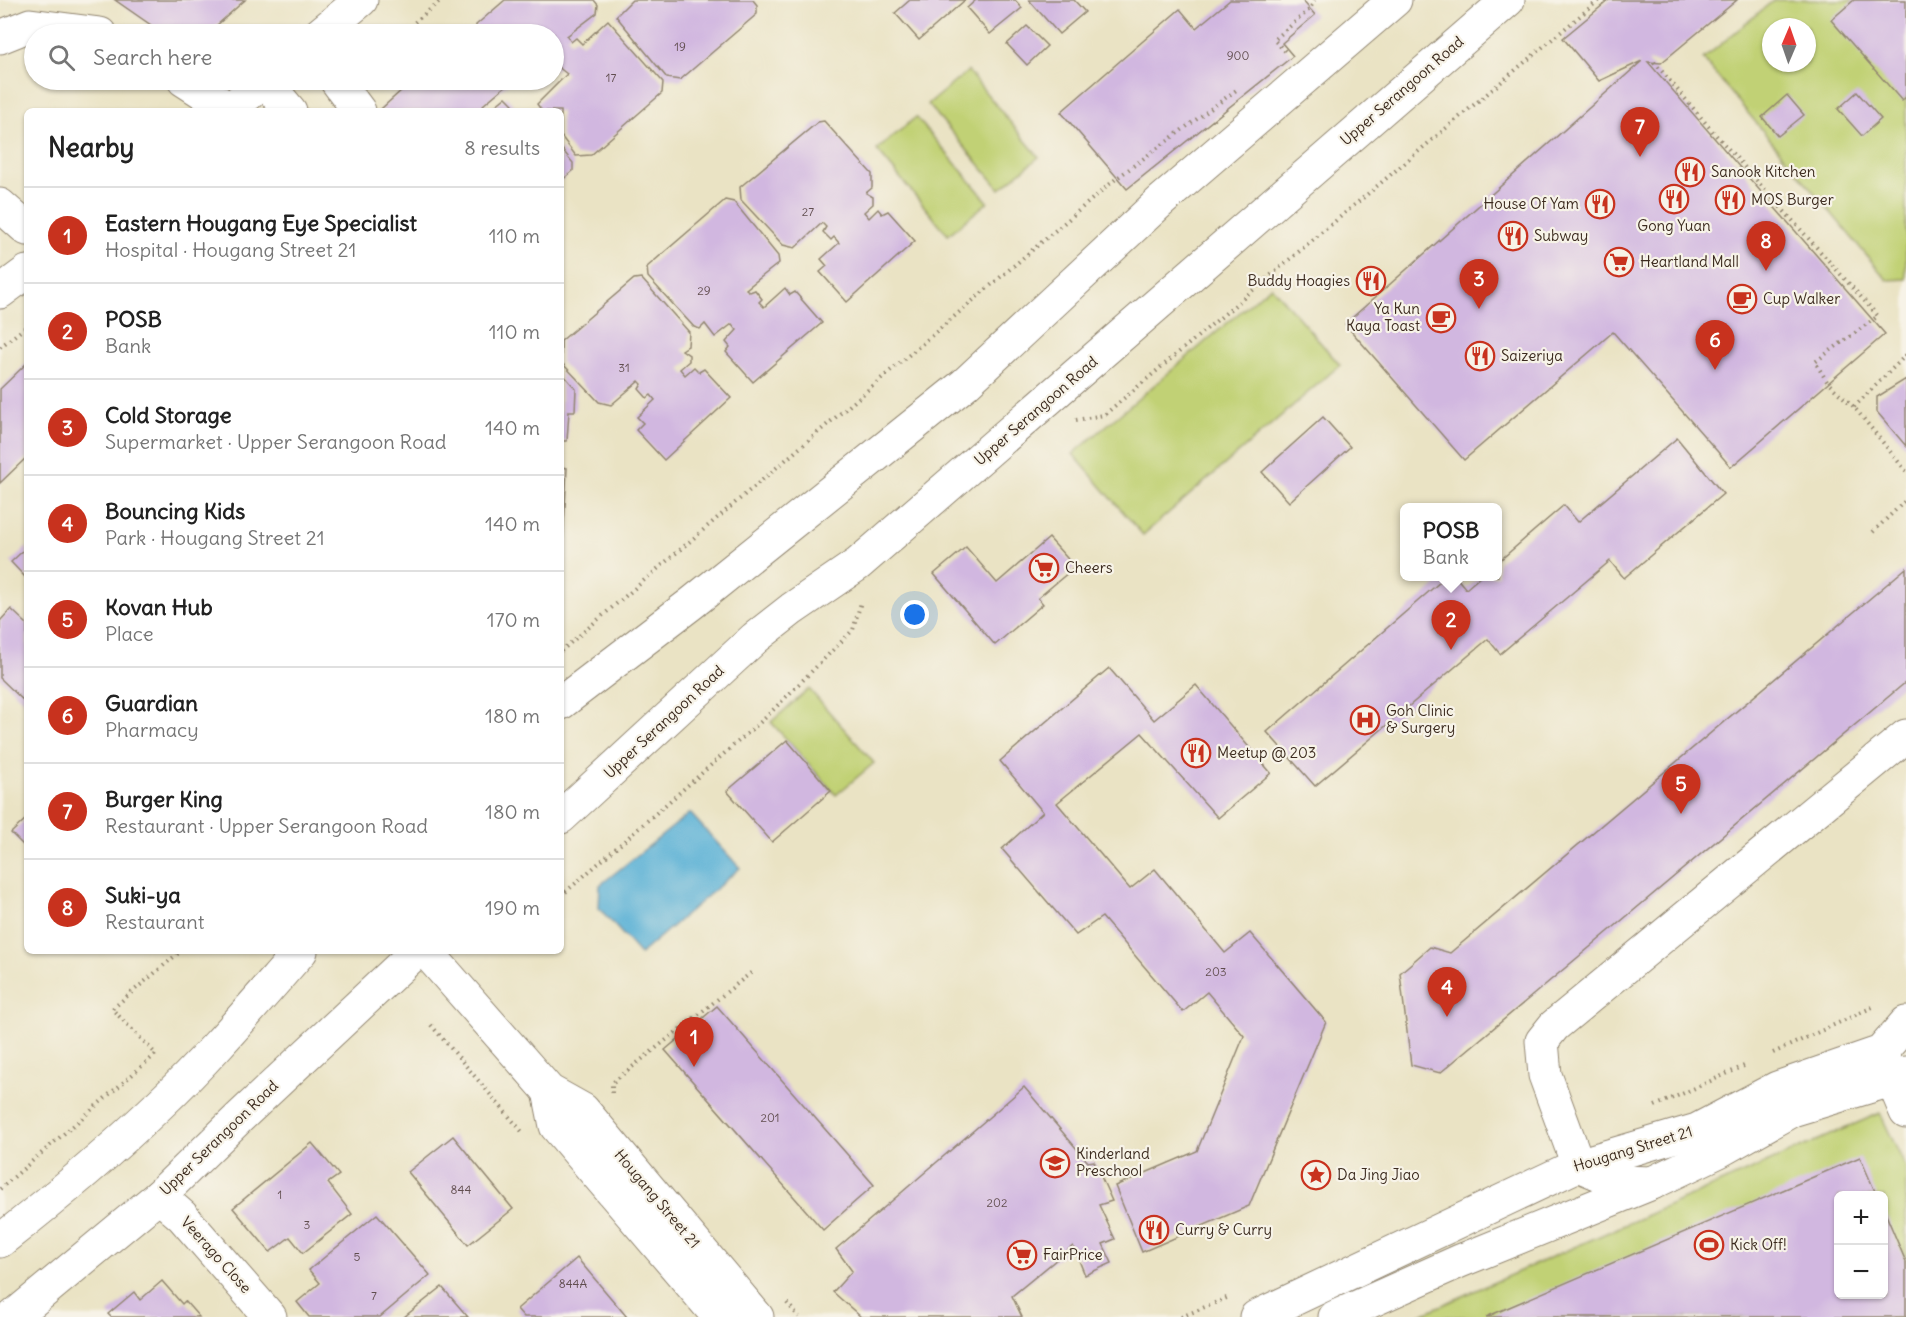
<!DOCTYPE html>
<html lang="en">
<head>
<meta charset="utf-8">
<style>
  :root { --surface:#fff; --page:#f6f6f6; --text:#222; --muted:#767676; --line:#e0e0e0; --accent:#c8321e }
  body { margin:0; font-family:Delius,sans-serif; background:var(--page); color:var(--text) }
  .controls { position:absolute; right:18px; bottom:18px; display:grid; overflow:hidden; border-radius:9px; box-shadow:0 2px 4px #0004 }
  .controls button { width:54px; height:54px; display:grid; place-items:center; padding:0; border:0; border-bottom:2px solid var(--line); background:var(--surface); color:var(--text); font:30px sans-serif }
  .compass { position:absolute; left:1762px; top:18px; width:54px; height:54px; border-radius:50%; background:var(--surface); box-shadow:0 2px 4px #0004; rotate:2deg }
  .you { position:absolute; left:915px; top:615px; width:21px; height:21px; margin:-15px; border:4px solid #fff; border-radius:50%; background:#1a73e8; box-shadow:0 0 0 9px #1a73e833 }
  .badge { display:grid; place-items:center; width:39px; height:39px; border-radius:50%; background:var(--accent); color:#fff; font-size:20px; font-weight:700 }
  .pin { position:absolute; translate:-50% -50px; filter:drop-shadow(0 2px 3px #0008) }
  .pin::after { content:''; position:absolute; top:32px; width:21px; height:18px; background:inherit; clip-path:polygon(0 0,100% 0,50% 100%) }
  .popup { position:absolute; left:1400px; top:503px; width:102px; height:78px; box-sizing:border-box; display:grid; place-content:center; border-radius:9px; background:var(--surface); filter:drop-shadow(0 2px 4px #0005); font-size:20px; white-space:nowrap; color:var(--muted) }
  .popup b { font-size:22px; color:var(--text) }
  .popup::after { content:''; position:absolute; left:50%; top:100%; margin-left:-12px; border:12px solid transparent; border-top-color:var(--surface) }
  .list { margin:0; padding:0; list-style:none }
  h2 { display:flex; justify-content:space-between; align-items:center; height:78px; margin:0; padding:0 24px; font-size:26px }
  h2 small { font-size:20px; font-weight:400; color:var(--muted) }
  .list li { display:grid; grid-template-columns:39px 1fr auto; gap:18px; align-items:center; box-sizing:border-box; height:96px; padding:0 24px; border-top:2px solid var(--line) }
  .list b { display:block; font-size:22px; white-space:nowrap }
  .list p { margin:0; font-size:20px; white-space:nowrap; color:var(--muted) }
  .list em { font-size:20px; font-style:normal; color:var(--muted) }
  .icon { flex:none; width:33px; height:33px; fill:none; stroke:currentColor; stroke-width:2; stroke-linecap:round; stroke-linejoin:round }
  .map { position:relative; flex:none; width:1906px; height:1317px; overflow:hidden }
  .search { position:absolute; background:var(--surface); box-shadow:0 2px 4px #0004; left:24px; top:24px; width:540px; height:66px; display:flex; align-items:center; gap:15px; box-sizing:border-box; padding:0 21px; border-radius:33px; color:var(--muted); font-size:22px }
  .panel { position:absolute; background:var(--surface); box-shadow:0 2px 4px #0004; left:24px; top:108px; width:540px; height:846px; border-radius:9px }
  .map>svg:first-child { display:block }
  .green { fill:#c1d174; stroke:#7e7e49; stroke-width:1.5; fill-rule:evenodd }
  .water { fill:#58b0d5; stroke:#4a6d7a; stroke-width:1.5 }
  .building { fill:#d1b7e0 }
  .lines { fill:none; stroke-linecap:round; stroke-linejoin:round }
  .minor-casing { stroke:#928671; stroke-width:35 }
  .major-casing { stroke:#928671; stroke-width:35 }
  .path { stroke:#928671; stroke-width:4; stroke-dasharray:1.5 4.5; stroke-linecap:butt }
  .minor { stroke:#fff; stroke-width:33 }
  .major { stroke:#fff; stroke-width:33 }
  .labels { text-anchor:middle; stroke-width:4.5; stroke-linejoin:round; paint-order:stroke }
  .number-label { font-size:12px; fill:#604d4e }
  .street-label { font-size:15px; fill:#3b2a1e; stroke:#f7f3e8 }
  .poi-label { font-size:15px; fill:#3b2a1e; stroke:#f7f3e8; text-anchor:start }
</style>
</head>
<body>
<div class="map">
<svg width="1906" height="1317" viewBox="0 0 1906 1317">
  <rect width="100%" height="100%" fill="#f7f3e8"/>
  <filter id="ink" filterUnits="userSpaceOnUse"><feTurbulence type="fractalNoise" baseFrequency=".0167" numOctaves="2"/><feDisplacementMap in="SourceGraphic" scale="12" xChannelSelector="R" yChannelSelector="G"/><feConvolveMatrix kernelMatrix="1 2 1 2 8 2 1 2 1" color-interpolation-filters="sRGB"/></filter>
  <filter id="wash" filterUnits="userSpaceOnUse"><feTurbulence type="fractalNoise" baseFrequency=".008" numOctaves="4" result="noise"/><feDisplacementMap in="SourceGraphic" scale="24" xChannelSelector="R" yChannelSelector="G"/><feGaussianBlur stdDeviation="1.35" result="paint"/><feColorMatrix in="noise" values="0 0 0 0 0 0 0 0 0 0 0 0 0 0 0 0 0 1.4 0 .05"/><feComposite in="paint" operator="in"/></filter>
  <g filter="url(#wash)">
    <rect width="100%" height="100%" fill="#eae3c4"/>
    <!-- green -->
    <g class="green">
      <path d="M1774,0H1852L1906,64V279L1887,280L1703,59ZM1771,27H1807V63H1771Z"/>
      <path d="M968,71L1039,157L1000,189L928,104Z"/>
      <path d="M916,117L988,202L948,235L877,150Z"/>
      <path d="M1271,286L1340,365L1143,535L1073,454Z"/>
      <path d="M809,689L874,763L836,795L771,722Z"/>
      <path d="M1880,1113L1906,1168V1317H1415ZM1838,1196H1884V1294H1838Z"/>
    </g>
    <!-- water -->
    <path class="water" d="M690,813L740,868L640,954L599,908L600,885Z"/>
    <g id="blocks">
      <!-- building -->
      <g class="building">
        <path d="M115,0H245L207,34H164Z"/>
        <path d="M505,0H594L598,5L597,13L567,36L571,42L576,38L582,44L608,20L663,82L662,93L591,155L576,156L561,136V111H542L537,104L567,74L558,67L554,71V34H476V25Z"/>
        <path d="M632,0H753L757,5V14L680,80L667,78L616,16Z"/>
        <path d="M910,0H965L919,40L895,13Z"/>
        <path d="M976,0H1015L1022,8L990,34L967,8Z"/>
        <path d="M1029,0H1074L1085,12L1059,34Z"/>
        <path d="M1230,0H1302L1315,15L1282,43L1293,56L1127,189L1061,112L1180,9L1196,28Z"/>
        <path d="M1609,0H1737L1661,63L1648,62L1885,334L1731,467L1613,332L1464,460L1345,324L1642,61L1599,81L1563,38Z"/>
        <path d="M1854,0H1906V97L1902,101L1831,20Z"/>
        <path d="M1027,26L1047,46L1027,65L1007,44Z"/>
        <path d="M413,80H507L509,83L483,105L489,111L506,97L513,104L508,111H382L381,109Z"/>
        <path d="M530,80H545L539,85L533,86L529,83Z"/>
        <path d="M1857,92L1881,119L1862,136L1838,109Z"/>
        <path d="M1787,95L1804,115L1778,136L1762,117Z"/>
        <path d="M824,121L872,174V188L866,193L873,197V204L864,212L869,218L878,209L882,214L888,211L915,241L847,302L820,272L827,266L821,259L839,243L834,237L831,240L823,232L826,227L822,223L795,248L783,245L741,200L740,187L818,122Z"/>
        <path d="M561,148L573,163V171L561,181Z"/>
        <path d="M725,200L734,202L778,256L779,263L746,289L750,292L755,290L762,299L759,302L764,307L785,288L790,295L795,292L822,323L753,382L726,352L730,347L726,342L737,330L732,324L715,337L705,324L700,329L694,327L648,277L647,267Z"/>
        <path d="M641,278L689,332L688,346L682,350L689,355V361L680,369L685,375L694,367L699,372L704,369L731,398L664,460L636,430L643,423L637,417L655,400L651,395L647,398L639,389L642,384L639,381L611,405L599,402L561,362V341L634,279Z"/>
        <path d="M27,363V457L0,483V389Z"/>
        <path d="M561,372L576,389L575,411H569L567,441H561Z"/>
        <path d="M1906,379V446L1877,412V397Z"/>
        <path d="M1323,417L1350,447L1289,502L1262,472Z"/>
        <path d="M1677,438L1723,494L1624,578L1610,561L1500,654L1488,639L1315,786L1267,732L1447,576H1455L1466,589L1481,576H1498V562L1564,505L1578,522Z"/>
        <path d="M561,467L567,468L563,544H561Z"/>
        <path d="M1049,538L1075,567L1038,598L1043,604L995,645L934,574L966,547L997,583Z"/>
        <path d="M27,547V579L11,562Z"/>
        <path d="M1906,568V682L1440,1073L1411,1065L1400,973L1430,947L1450,953Z"/>
        <path d="M11,609L27,624V704L0,678V621Z"/>
        <path d="M1109,668L1154,720L1196,685L1271,773L1218,818L1142,733L1057,803L1130,889L1155,869L1225,953L1250,933L1326,1022L1249,1206L1142,1252L1115,1186L1197,1151L1244,1036L1207,992L1183,1012L1102,917L1076,935L1002,849L1043,812L1000,761Z"/>
        <path d="M787,740L831,791L772,842L727,791Z"/>
        <path d="M27,818V849L11,833Z"/>
        <path d="M717,1006L874,1185L823,1230L665,1050Z"/>
        <path d="M1024,1087L1088,1162L1094,1161L1112,1201L1099,1205L1115,1239L1103,1244L1112,1263L1085,1275L1073,1246L1012,1296L1022,1317H861L833,1292L852,1271L836,1249Z"/>
        <path d="M453,1136L513,1209L468,1245L408,1172Z"/>
        <path d="M312,1143L339,1175L328,1183L352,1214L303,1253L290,1237L270,1252L233,1208Z"/>
        <path d="M1860,1157L1877,1196H1838V1294H1884V1210L1906,1262V1317H1486Z"/>
        <path d="M377,1214L430,1275L380,1317H309L297,1302L320,1283L309,1270Z"/>
        <path d="M577,1258L627,1317H524L517,1309Z"/>
        <path d="M162,1281L182,1304L185,1301L199,1317H111L108,1314L134,1292L140,1300Z"/>
        <path d="M442,1287L468,1317H404Z"/>
      </g>
    </g>
  </g>
  <g filter="url(#ink)">
    <use href="#blocks" fill-opacity="0" stroke="#928671" stroke-width="1.5"/>
    <g class="lines">
      <!-- minor casing -->
      <g class="minor-casing">
        <g id="minor">
          <path d="M320,34L361,0"/>
          <path d="M0,37L30,25L100,34"/>
          <path d="M184,80L229,109"/>
          <path d="M264,80L290,111"/>
          <path d="M336,80L359,111"/>
          <path d="M228,111L265,80"/>
          <path d="M0,205L27,229"/>
          <path d="M0,292L27,272"/>
          <path d="M426,951L549,1091L583,1110L757,1317"/>
          <path d="M1884,1060L1906,1112"/>
          <path d="M549,1091L556,1126L719,1317"/>
          <path d="M1652,1183L1619,1182L1578,1165L1545,1075L1542,1041L1554,1026L1906,736"/>
          <path d="M159,1196L182,1216L270,1317"/>
          <path d="M1256,1317L1578,1165L1697,1130L1777,1088L1881,1052L1906,1023"/>
          <path d="M1335,1317L1460,1261L1652,1183L1719,1151L1792,1110L1891,1080L1906,1073"/>
        </g>
      </g>
      <!-- major casing -->
      <g class="major-casing">
        <g id="major">
          <path d="M561,703L692,603L965,384L1160,202L1395,0"/>
          <path d="M561,817L755,638L792,609L858,564L1508,0"/>
          <path d="M0,1241C55,1198 109,1153 159,1105C210,1057 255,1003 301,951"/>
          <path d="M13,1317L159,1196L240,1117L417,951"/>
        </g>
      </g>
      <!-- path -->
      <g class="path">
        <path d="M401,34L441,0"/>
        <path d="M1285,51L1274,40L1310,9L1314,0"/>
        <path d="M1654,62L1715,134L1878,316L1815,362L1828,383L1854,407L1906,471"/>
        <path d="M0,347L27,326"/>
        <path d="M1854,407L1906,355"/>
        <path d="M1076,420L1104,415L1599,0"/>
        <path d="M1873,532L1906,500"/>
        <path d="M561,651L1117,178L1239,88"/>
        <path d="M561,896L765,718L853,630L861,602"/>
        <path d="M431,1025L524,1134"/>
        <path d="M1773,1053L1875,1006"/>
        <path d="M612,1093V1083L752,972"/>
        <path d="M1655,1106L1744,1066"/>
        <path d="M0,1189L156,1054L112,1009L181,951"/>
        <path d="M787,1303L799,1317"/>
        <path d="M1181,1317L1229,1297"/>
      </g>
      <!-- minor -->
      <use href="#minor" class="minor"/>
      <!-- major -->
      <use href="#major" class="major"/>
    </g>
  </g>
  <!-- icons -->
  <defs>
    <g id="restaurant-ring" transform="scale(1.5)"><circle r="9.5" fill="#f7f3e8" stroke="#c8321e" stroke-width="1.5"/><path d="M-5-6h1v4h1v-4h1v4h1v-4h1v5L-1.5 .5V6h-2V.5L-5-1ZM5-6V6H3V1.5H1.5Q1.5-4 5-6Z" fill="#c8321e"/></g>
    <g id="supermarket-ring" transform="scale(1.5)"><circle r="9.5" fill="#f7f3e8" stroke="#c8321e" stroke-width="1.5"/><path d="M-6-5.5h2.5l.6 2H6L4.5 2H-2.5L-4.4-4H-6ZM-1.5 3.2a1.3 1.3 0 1 0 .1 0ZM3 3.2a1.3 1.3 0 1 0 .1 0Z" fill="#c8321e"/></g>
    <g id="cafe-ring" transform="scale(1.5)"><circle r="9.5" fill="#f7f3e8" stroke="#c8321e" stroke-width="1.5"/><path d="M-5.5-4.5H6V0H3Q3 3.5 0 3.5H-2.5Q-5.5 3.5-5.5 0ZM3-3.2v2h1.7v-2ZM-6 4.5H4V6H-6Z" fill="#c8321e"/></g>
    <g id="hospital-ring" transform="scale(1.5)"><circle r="9.5" fill="#f7f3e8" stroke="#c8321e" stroke-width="1.5"/><path d="M-5-5h3v3.5h4V-5h3V5h-3V1.5h-4V5h-3Z" fill="#c8321e"/></g>
    <g id="school-ring" transform="scale(1.5)"><circle r="9.5" fill="#f7f3e8" stroke="#c8321e" stroke-width="1.5"/><path d="M0-5L7-2L0 1L-7-2ZM-4 1L0 2.5L4 1V4Q0 6-4 4Z" fill="#c8321e"/></g>
    <g id="sight-ring" transform="scale(1.5)"><circle r="9.5" fill="#f7f3e8" stroke="#c8321e" stroke-width="1.5"/><path d="M0-6L1.8-2.2L6-1.7L2.9 1.2L3.7 5.4L0 3.3L-3.7 5.4L-2.9 1.2L-6-1.7L-1.8-2.2Z" fill="#c8321e"/></g>
    <g id="stadium-ring" transform="scale(1.5)"><circle r="9.5" fill="#f7f3e8" stroke="#c8321e" stroke-width="1.5"/><path d="M0-5a6.5 5 0 1 0 0 10a6.5 5 0 1 0 0-10ZM-3.5-1.8h7v3.6h-7Z" fill="#c8321e"/></g>
  </defs>
  <g fill-rule="evenodd">
    <use href="#restaurant-ring" x="1690" y="172"/>
    <use href="#restaurant-ring" x="1674" y="199"/>
    <use href="#restaurant-ring" x="1730" y="200"/>
    <use href="#restaurant-ring" x="1600" y="204"/>
    <use href="#restaurant-ring" x="1513" y="236"/>
    <use href="#supermarket-ring" x="1619" y="262"/>
    <use href="#restaurant-ring" x="1371" y="281"/>
    <use href="#cafe-ring" x="1742" y="299"/>
    <use href="#cafe-ring" x="1441" y="318"/>
    <use href="#restaurant-ring" x="1480" y="356"/>
    <use href="#supermarket-ring" x="1044" y="568"/>
    <use href="#hospital-ring" x="1365" y="720"/>
    <use href="#restaurant-ring" x="1196" y="753"/>
    <use href="#school-ring" x="1055" y="1163"/>
    <use href="#sight-ring" x="1316" y="1175"/>
    <use href="#restaurant-ring" x="1154" y="1230"/>
    <use href="#stadium-ring" x="1709" y="1245"/>
    <use href="#supermarket-ring" x="1022" y="1255"/>
  </g>
  <g class="labels">
    <!-- number labels -->
    <g class="number-label">
      <text x="680" y="51">19</text>
      <text x="1238" y="60">900</text>
      <text x="611" y="82">17</text>
      <text x="808" y="216">27</text>
      <text x="704" y="295">29</text>
      <text x="624" y="372">31</text>
      <text x="1216" y="976">203</text>
      <text x="770" y="1122">201</text>
      <text x="461" y="1194">844</text>
      <text x="280" y="1199">1</text>
      <text x="997" y="1207">202</text>
      <text x="307" y="1229">3</text>
      <text x="357" y="1261">5</text>
      <text x="573" y="1288">844A</text>
      <text x="374" y="1300">7</text>
    </g>
    <!-- street labels -->
    <g class="street-label">
      <text transform="translate(1402 91) rotate(-41)" y="5">Upper Serangoon Road</text>
      <text transform="translate(1036 411) rotate(-41)" y="5">Upper Serangoon Road</text>
      <text transform="translate(664 722) rotate(-43)" y="5">Upper Serangoon Road</text>
      <text transform="translate(219 1138) rotate(-44)" y="5">Upper Serangoon Road</text>
      <text transform="translate(1633 1149) rotate(-17)" y="5">Hougang Street 21</text>
      <text transform="translate(657 1199) rotate(50)" y="5">Hougang Street 21</text>
      <text transform="translate(216 1255) rotate(48)" y="5">Veerago Close</text>
    </g>
    <!-- poi labels -->
    <g class="poi-label">
      <text x="1711" y="177">Sanook Kitchen</text>
      <text x="1751" y="205">MOS Burger</text>
      <text x="1579" y="209" text-anchor="end">House Of Yam</text>
      <text x="1674" y="231" text-anchor="middle">Gong Yuan</text>
      <text x="1534" y="241">Subway</text>
      <text x="1640" y="267">Heartland Mall</text>
      <text x="1350" y="286" text-anchor="end">Buddy Hoagies</text>
      <text x="1763" y="304">Cup Walker</text>
      <text x="1420" y="314" text-anchor="end">Ya Kun<tspan x="1420" dy="17">Kaya Toast</tspan></text>
      <text x="1501" y="361">Saizeriya</text>
      <text x="1065" y="573">Cheers</text>
      <text x="1386" y="716">Goh Clinic<tspan x="1386" dy="17">&amp; Surgery</tspan></text>
      <text x="1217" y="758">Meetup @ 203</text>
      <text x="1076" y="1159">Kinderland<tspan x="1076" dy="17">Preschool</tspan></text>
      <text x="1337" y="1180">Da Jing Jiao</text>
      <text x="1175" y="1235">Curry &amp; Curry</text>
      <text x="1730" y="1250">Kick Off!</text>
      <text x="1043" y="1260">FairPrice</text>
    </g>
  </g>
</svg>
<div class="controls">
<button>+</button>
<button>−</button>
</div>
<svg class="compass" viewBox="-18 -18 36 36"><path d="M0-13l5 13h-10z" fill="#e53935"/><path d="M0 13l5-13h-10z" fill="#767676"/></svg>
<div class="you"></div>
<div class="pin badge" style="left:694px;top:1067px">1</div>
<div class="pin badge" style="left:1451px;top:650px">2</div>
<div class="popup"><b>POSB</b>Bank</div>
<div class="pin badge" style="left:1479px;top:309px">3</div>
<div class="pin badge" style="left:1447px;top:1017px">4</div>
<div class="pin badge" style="left:1681px;top:814px">5</div>
<div class="pin badge" style="left:1715px;top:370px">6</div>
<div class="pin badge" style="left:1640px;top:157px">7</div>
<div class="pin badge" style="left:1766px;top:271px">8</div>
<div class="search"><svg class="icon" aria-label="search" viewBox="0 0 24 24"><circle cx="10" cy="10" r="6"/><path d="M15 15l6 6"/></svg>Search here</div>
<section class="panel">
<h2>Nearby<small>8 results</small></h2>
<ul class="list">
<li><span class="badge">1</span><div><b>Eastern Hougang Eye Specialist</b><p>Hospital · Hougang Street 21</p></div><em>110 m</em></li>
<li><span class="badge">2</span><div><b>POSB</b><p>Bank</p></div><em>110 m</em></li>
<li><span class="badge">3</span><div><b>Cold Storage</b><p>Supermarket · Upper Serangoon Road</p></div><em>140 m</em></li>
<li><span class="badge">4</span><div><b>Bouncing Kids</b><p>Park · Hougang Street 21</p></div><em>140 m</em></li>
<li><span class="badge">5</span><div><b>Kovan Hub</b><p>Place</p></div><em>170 m</em></li>
<li><span class="badge">6</span><div><b>Guardian</b><p>Pharmacy</p></div><em>180 m</em></li>
<li><span class="badge">7</span><div><b>Burger King</b><p>Restaurant · Upper Serangoon Road</p></div><em>180 m</em></li>
<li><span class="badge">8</span><div><b>Suki-ya</b><p>Restaurant</p></div><em>190 m</em></li>
</ul>
</section>
</div>
</body>
</html>
